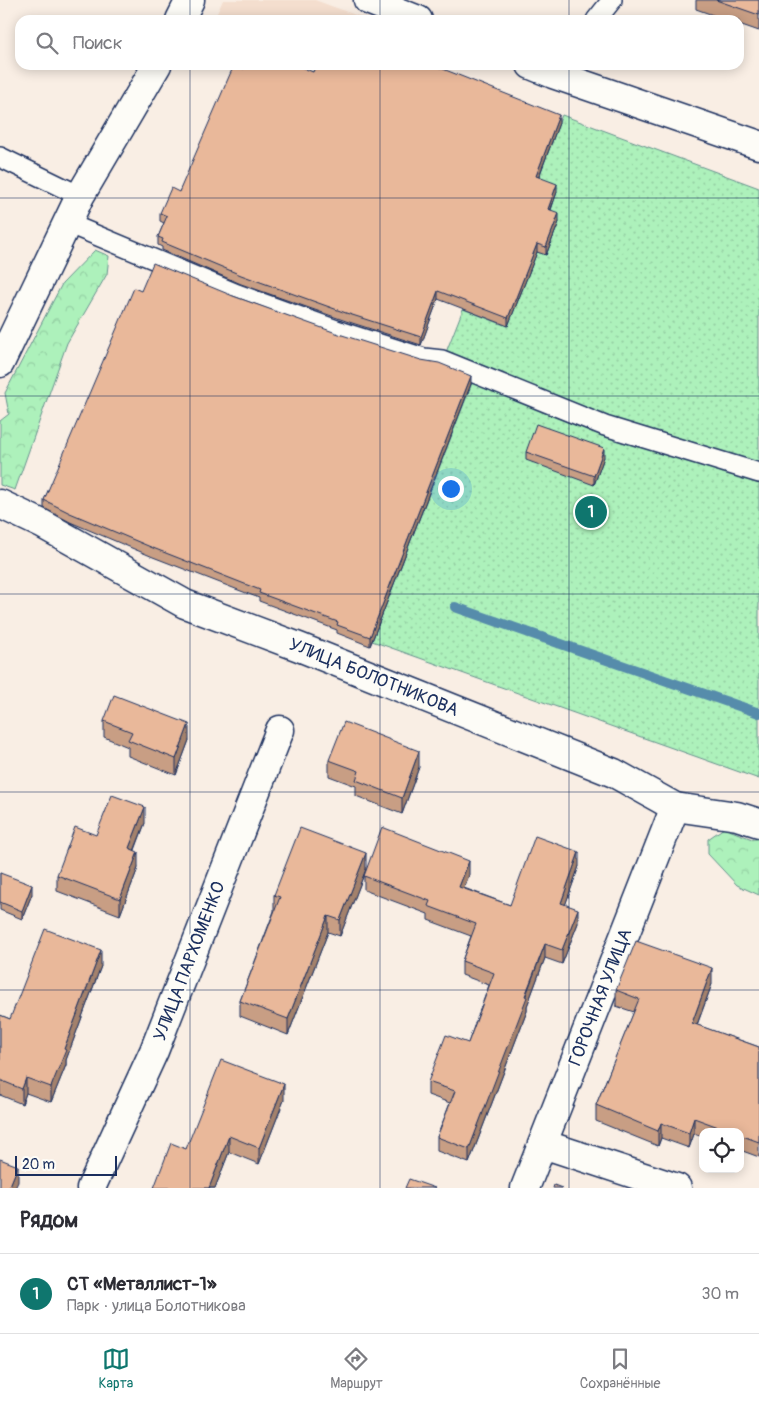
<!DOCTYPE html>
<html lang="ru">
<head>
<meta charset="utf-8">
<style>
  :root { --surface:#fff; --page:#f2f2f3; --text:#2b2b33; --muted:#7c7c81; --line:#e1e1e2; --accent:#0f766e }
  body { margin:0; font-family:Pangolin,sans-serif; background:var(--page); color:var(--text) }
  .controls { position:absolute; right:15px; bottom:15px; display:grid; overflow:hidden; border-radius:10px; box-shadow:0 2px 12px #0003 }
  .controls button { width:45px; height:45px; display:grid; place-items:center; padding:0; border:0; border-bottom:1px solid var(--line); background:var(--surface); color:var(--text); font:25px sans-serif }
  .scale { position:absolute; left:15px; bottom:12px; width:102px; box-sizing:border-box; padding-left:5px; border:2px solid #1b2f5e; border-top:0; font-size:14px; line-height:18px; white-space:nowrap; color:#1b2f5e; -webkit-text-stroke:4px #fdfcf7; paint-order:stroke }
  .you { position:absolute; left:450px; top:488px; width:18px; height:18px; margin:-12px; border:4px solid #fff; border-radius:50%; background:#1a73e8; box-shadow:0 0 0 8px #1a73e833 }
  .badge { display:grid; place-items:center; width:32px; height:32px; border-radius:50%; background:var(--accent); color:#fff; font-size:16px; font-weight:700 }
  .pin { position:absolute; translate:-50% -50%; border:2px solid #fff; box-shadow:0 1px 5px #0006 }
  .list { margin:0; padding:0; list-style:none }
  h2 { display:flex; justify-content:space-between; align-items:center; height:65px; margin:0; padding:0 20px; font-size:21px }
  h2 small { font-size:16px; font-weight:400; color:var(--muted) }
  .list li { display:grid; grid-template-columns:32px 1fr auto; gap:15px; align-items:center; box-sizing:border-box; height:80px; padding:0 20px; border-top:1px solid var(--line) }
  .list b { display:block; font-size:19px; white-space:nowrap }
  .list p { margin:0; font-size:16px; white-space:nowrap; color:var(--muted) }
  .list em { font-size:16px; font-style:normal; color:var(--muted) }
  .icon { flex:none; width:28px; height:28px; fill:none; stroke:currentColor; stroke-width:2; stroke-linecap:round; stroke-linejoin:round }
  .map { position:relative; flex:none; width:759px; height:1188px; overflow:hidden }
  .search { position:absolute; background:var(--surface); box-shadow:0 2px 12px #0003; left:15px; right:15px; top:15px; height:55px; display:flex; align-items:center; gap:12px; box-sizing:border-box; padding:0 18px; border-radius:15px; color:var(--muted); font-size:19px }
  .sheet { height:145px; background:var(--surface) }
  nav { display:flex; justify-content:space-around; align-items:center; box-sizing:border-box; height:70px; border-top:1px solid var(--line); background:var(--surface); font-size:14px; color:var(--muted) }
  nav a { display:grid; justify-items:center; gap:2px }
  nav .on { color:var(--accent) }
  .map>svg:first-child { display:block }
  .built { fill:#f4dece }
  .forest { fill:url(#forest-crowns); stroke:#64908c }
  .garden { fill:url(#garden-dots); stroke:#64908c }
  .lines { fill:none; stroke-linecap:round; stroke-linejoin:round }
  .stream { stroke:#568cab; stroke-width:10 }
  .lane-casing { stroke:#1b2f5e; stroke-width:22 }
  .street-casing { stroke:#1b2f5e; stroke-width:31 }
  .lane { stroke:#fdfcf7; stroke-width:19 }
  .street { stroke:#fdfcf7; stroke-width:28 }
  .wall { fill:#c89e84; stroke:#1b2f5e }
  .shaded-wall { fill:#a3816c; stroke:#1b2f5e }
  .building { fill:#e9b89a; stroke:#1b2f5e }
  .grid { fill:none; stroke:#1b2f5e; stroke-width:1; stroke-opacity:0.55 }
  .labels { text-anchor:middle; stroke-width:4; stroke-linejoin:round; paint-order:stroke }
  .street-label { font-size:18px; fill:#1b2f5e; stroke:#fdfcf7 }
</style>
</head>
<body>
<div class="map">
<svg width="759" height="1188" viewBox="0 0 759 1188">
  <defs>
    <pattern id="forest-crowns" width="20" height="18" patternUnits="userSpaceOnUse" patternTransform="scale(1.25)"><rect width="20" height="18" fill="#adf1bb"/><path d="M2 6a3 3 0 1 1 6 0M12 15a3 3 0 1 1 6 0" fill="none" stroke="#94cfa3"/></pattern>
    <pattern id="garden-dots" width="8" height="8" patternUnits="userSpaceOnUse" patternTransform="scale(1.25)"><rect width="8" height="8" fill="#adf1bb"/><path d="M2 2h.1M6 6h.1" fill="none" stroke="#94cfa3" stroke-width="1.8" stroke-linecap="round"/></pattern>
  </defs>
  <rect width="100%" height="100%" fill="#f9eee4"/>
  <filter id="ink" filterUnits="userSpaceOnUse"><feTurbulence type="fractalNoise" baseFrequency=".02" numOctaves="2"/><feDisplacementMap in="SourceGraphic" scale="10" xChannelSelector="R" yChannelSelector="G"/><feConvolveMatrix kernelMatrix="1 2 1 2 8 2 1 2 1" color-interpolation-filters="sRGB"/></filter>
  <g filter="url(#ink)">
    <!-- built -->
    <path class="built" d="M223,0H315L369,20H214Z"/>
    <!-- forest -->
    <g class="forest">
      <path d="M95,250L109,256L107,274L67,343L15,490L0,485V421L9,414L5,393L62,284Z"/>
      <path d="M724,828L752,839H759V895L737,885L708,854V839Z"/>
    </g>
    <!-- garden -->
    <path class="garden" d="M562,115L759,188V779L372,641L472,383L439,370L463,309L504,325L518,299L537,252L546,255L559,222L548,217L535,183Z"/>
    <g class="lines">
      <!-- stream -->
      <path class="stream" d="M455,607L759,713"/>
      <!-- lane casing -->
      <g class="lane-casing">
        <g id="lane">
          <path d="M596,20L612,0"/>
          <path d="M0,157L80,196"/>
          <path d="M67,223L237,294L342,332L424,358L442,360L605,426L759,473"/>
        </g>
      </g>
      <!-- street casing -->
      <g class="street-casing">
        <g id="street">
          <path d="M368,0L418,20"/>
          <path d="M180,20L190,0"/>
          <path d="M531,65L553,74L759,145"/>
          <path d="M0,363L80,196L157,65"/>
          <path d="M0,504L42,524L185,604L299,647L614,773L675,807L737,816L759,823"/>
          <path d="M543,1144L677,1188"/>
          <path d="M91,1188L154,1051L280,730"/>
          <path d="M525,1188L675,807"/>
        </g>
      </g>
      <!-- lane -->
      <use href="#lane" class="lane"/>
      <!-- street -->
      <use href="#street" class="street"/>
    </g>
    <!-- wall -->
    <g class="wall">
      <path d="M696,0H759V31L739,24V20H727L696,9Z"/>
      <path d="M244,69L313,72L559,123L539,177L557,192L551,210L559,222L546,255L537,252L508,326L438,299L421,345L346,321L241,284L162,250V247L158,245V237L164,223L160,221V213L179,192Z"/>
      <path d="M141,291L233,296L471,384L370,646L337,633V630L259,601V598L153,557L70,522L44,508V500Z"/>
      <path d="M526,452L604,457L594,485L526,460Z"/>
      <path d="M104,721L189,740L176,775L128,756V747L104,737Z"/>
      <path d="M329,760L419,767L402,814L356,796V786L329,776Z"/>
      <path d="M145,823L135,850L138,868L120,915L57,891V875L96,835Z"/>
      <path d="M579,866L565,905L578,923L562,964L545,958L527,1006V1011L469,1163L437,1151V1137L450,1103L428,1095V1082L468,1043L489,985L462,975V961L471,936L428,920V914L364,890V876L469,875L464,888L510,905Z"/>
      <path d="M366,869L340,936L328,932L288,1035L240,1016V1001L274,911V895Z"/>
      <path d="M0,873L32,894L22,919L0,910Z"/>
      <path d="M101,966L66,1060V1065L51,1102L26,1093L22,1104L0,1095V1015L10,1019Z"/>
      <path d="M712,984L697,1025L759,1047V1157L740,1150V1132H703V1137L694,1134L689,1148L661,1138L658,1146L596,1121V1105L634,1012L616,1006V990Z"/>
      <path d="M284,1100L259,1164L229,1152L215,1188H154L186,1149Z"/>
    </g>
    <!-- shaded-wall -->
    <g class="shaded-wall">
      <path d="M559,115V123L536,184V176Z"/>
      <path d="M557,184V192L548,217V209Z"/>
      <path d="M559,213V222L546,255V247Z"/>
      <path d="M537,244V252L508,326V318Z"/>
      <path d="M438,291V299L421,345V337Z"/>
      <path d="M471,376V384L370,646V637Z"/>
      <path d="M604,448V457L594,485V476Z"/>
      <path d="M189,724V740L176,775V759Z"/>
      <path d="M419,751V767L402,814V798Z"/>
      <path d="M145,807V823L129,864V848Z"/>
      <path d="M138,852V868L120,915V899Z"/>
      <path d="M579,852V866L561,917V903Z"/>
      <path d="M366,853V869L340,936V920Z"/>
      <path d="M469,861V875L459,901V887Z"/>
      <path d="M32,885V894L22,919V911Z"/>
      <path d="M578,909V923L562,964V950Z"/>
      <path d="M328,916V932L288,1035V1019Z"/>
      <path d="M545,944V958L527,1006V1011L469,1163V1149Z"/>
      <path d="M101,950V966L66,1060V1065L51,1102V1087L64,1049Z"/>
      <path d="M712,968V984L692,1038V1023Z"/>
      <path d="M26,1078V1093L22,1104V1089Z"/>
      <path d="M284,1084V1100L259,1164V1148Z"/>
      <path d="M694,1118V1134L689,1148V1133Z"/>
      <path d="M661,1123V1138L658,1146V1131Z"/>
      <path d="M229,1136V1152L215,1188H209Z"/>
      <path d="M18,1166V1182L15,1188H9Z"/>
    </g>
    <!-- building -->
    <g class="building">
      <path d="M716,0H759V15Z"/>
      <path d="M234,65L244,69L246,65H296L313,72L316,65H433L559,115L536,176L557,184L548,209L559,213L546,247L537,244L508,318L438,291L421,337L346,313L241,275L162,242L163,239L158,237L167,216L160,213L171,188L179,192Z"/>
      <path d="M153,263L233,296L339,334L421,360L439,363L471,376L370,637L337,625L338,622L259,593L260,590L153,548L70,513L44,500L134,288L141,291Z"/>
      <path d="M536,424L604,448L594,476L526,452Z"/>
      <path d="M114,695L189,724L176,759L128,740L132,732L104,721Z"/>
      <path d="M344,722L419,751L402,798L356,780L359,771L329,760Z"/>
      <path d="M112,795L145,807L129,848L138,852L120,899L57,875L75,827L96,835Z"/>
      <path d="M382,827L469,861L459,887L510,905L535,836L579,852L561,903L578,909L562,950L545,944L525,996L527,997L469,1149L437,1137L455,1091L428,1082L446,1035L468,1043L494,973L462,961L476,924L428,906L430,901L364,876Z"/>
      <path d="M300,828L366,853L340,920L328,916L288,1019L240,1001L280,897L274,895Z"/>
      <path d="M0,873L32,885L22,911L0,902Z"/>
      <path d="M45,929L101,950L64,1049L66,1050L51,1087L26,1078L22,1089L0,1080V1015L10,1019Z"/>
      <path d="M636,941L712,968L692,1023L759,1047V1142L740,1135V1132H732L694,1118L689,1133L661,1123L658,1131L596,1105L639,999L616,990Z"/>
      <path d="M221,1060L284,1084L259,1148L229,1136L209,1188H154L171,1143L186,1149Z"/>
      <path d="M0,1159L18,1166L9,1188H0Z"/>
      <path d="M409,1179L435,1188H405Z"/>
      <path d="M554,1185L562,1188H553Z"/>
    </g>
  </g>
  <!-- grid -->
  <path class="grid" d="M190,0V20M380,0V20M569,0V20M190,65V1188M380,65V1188M569,65V1188M0,198H759M0,396H759M0,594H759M0,792H759M0,990H759"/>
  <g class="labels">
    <!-- street labels -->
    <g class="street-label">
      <text transform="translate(374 677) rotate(22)" y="6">УЛИЦА БОЛОТНИКОВА</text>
      <text transform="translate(189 961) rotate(-69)" y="6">УЛИЦА ПАРХОМЕНКО</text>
      <text transform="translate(600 997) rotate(-69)" y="6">ГОРОЧНАЯ УЛИЦА</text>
    </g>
  </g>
</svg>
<div class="controls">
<button><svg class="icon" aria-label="locate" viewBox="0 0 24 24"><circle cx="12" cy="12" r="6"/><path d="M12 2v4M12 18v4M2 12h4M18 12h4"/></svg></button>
</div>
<div class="scale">20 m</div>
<div class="you"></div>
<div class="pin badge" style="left:591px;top:512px">1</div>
<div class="search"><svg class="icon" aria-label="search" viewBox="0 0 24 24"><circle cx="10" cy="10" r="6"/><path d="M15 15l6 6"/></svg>Поиск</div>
</div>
<section class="sheet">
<h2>Рядом<small></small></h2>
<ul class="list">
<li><span class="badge">1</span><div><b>СТ «Металлист-1»</b><p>Парк · улица Болотникова</p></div><em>30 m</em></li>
</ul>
</section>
<nav>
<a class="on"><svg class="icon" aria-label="map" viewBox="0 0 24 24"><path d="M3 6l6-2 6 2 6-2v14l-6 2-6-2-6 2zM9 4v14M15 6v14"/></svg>Карта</a>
<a><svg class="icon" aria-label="directions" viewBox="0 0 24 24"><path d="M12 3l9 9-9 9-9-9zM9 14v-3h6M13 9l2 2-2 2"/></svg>Маршрут</a>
<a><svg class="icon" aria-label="saved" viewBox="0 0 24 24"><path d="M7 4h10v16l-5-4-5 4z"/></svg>Сохранённые</a>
</nav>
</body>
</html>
